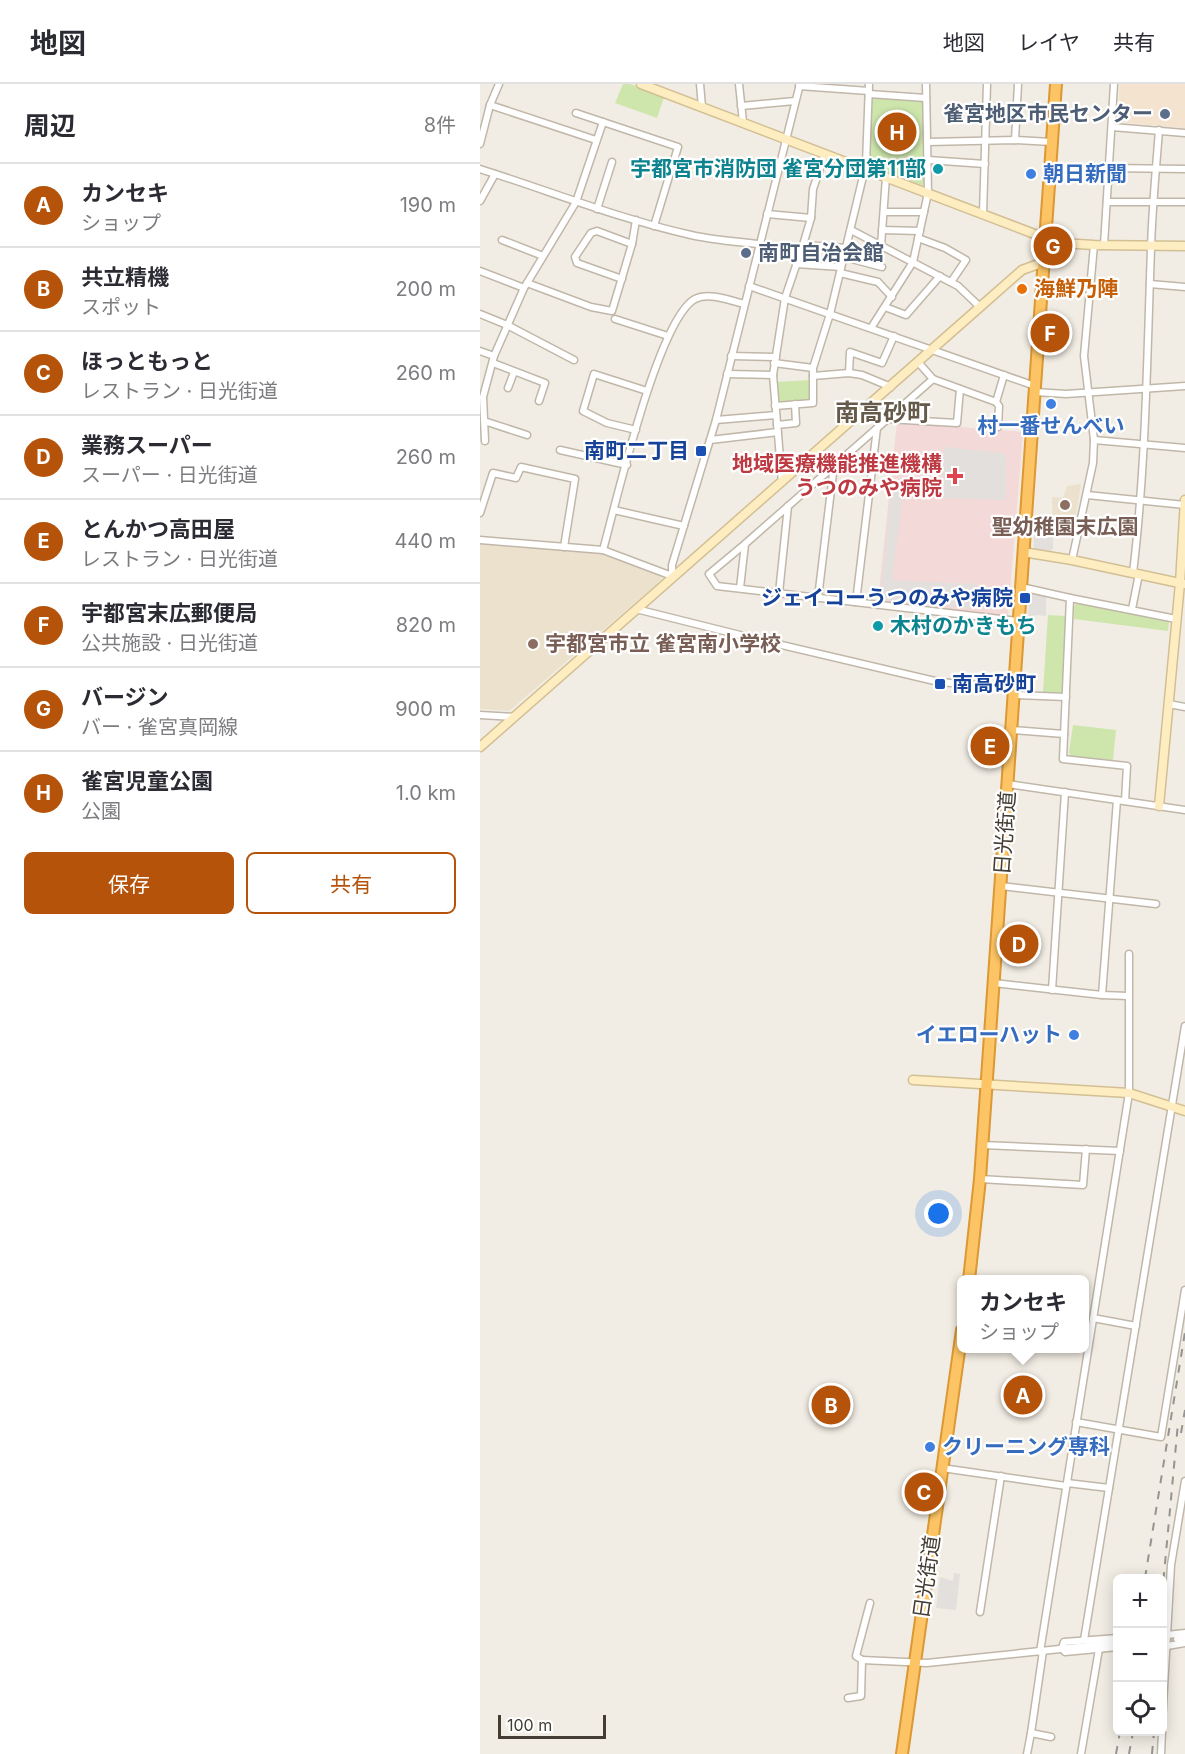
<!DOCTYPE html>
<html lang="ja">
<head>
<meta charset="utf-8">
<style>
  :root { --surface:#fff; --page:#f2f2f3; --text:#2b2b33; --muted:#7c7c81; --line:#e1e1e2; --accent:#b45309 }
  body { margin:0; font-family:Inter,"Noto Sans JP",sans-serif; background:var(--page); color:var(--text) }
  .controls { position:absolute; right:18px; bottom:18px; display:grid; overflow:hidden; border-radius:9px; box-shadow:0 3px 15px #0003 }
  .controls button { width:54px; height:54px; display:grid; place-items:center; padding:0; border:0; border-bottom:2px solid var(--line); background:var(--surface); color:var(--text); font:30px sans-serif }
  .scale { position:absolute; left:18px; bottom:15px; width:108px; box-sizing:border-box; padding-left:6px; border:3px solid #433d34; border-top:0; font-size:16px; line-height:21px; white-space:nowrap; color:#433d34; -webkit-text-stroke:4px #fff; paint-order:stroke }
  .you { position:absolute; left:459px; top:1130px; width:21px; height:21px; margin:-15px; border:4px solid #fff; border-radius:50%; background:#1a73e8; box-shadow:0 0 0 9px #1a73e833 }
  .badge { display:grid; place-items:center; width:39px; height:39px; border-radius:50%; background:var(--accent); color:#fff; font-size:20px; font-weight:700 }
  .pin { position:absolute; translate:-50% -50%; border:3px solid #fff; box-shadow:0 2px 6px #0006 }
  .popup { position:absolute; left:477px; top:1191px; width:132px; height:78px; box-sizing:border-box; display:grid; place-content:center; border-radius:9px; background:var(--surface); filter:drop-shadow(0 2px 4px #0005); font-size:20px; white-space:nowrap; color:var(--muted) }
  .popup b { font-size:22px; color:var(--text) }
  .popup::after { content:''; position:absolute; left:50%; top:100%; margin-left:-12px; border:12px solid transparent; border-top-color:var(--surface) }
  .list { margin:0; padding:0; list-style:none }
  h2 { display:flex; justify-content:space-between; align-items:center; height:78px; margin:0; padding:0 24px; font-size:26px }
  h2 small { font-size:20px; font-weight:400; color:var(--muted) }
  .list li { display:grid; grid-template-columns:39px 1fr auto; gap:18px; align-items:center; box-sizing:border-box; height:84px; padding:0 24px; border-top:2px solid var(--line) }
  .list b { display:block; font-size:22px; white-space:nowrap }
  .list p { margin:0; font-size:20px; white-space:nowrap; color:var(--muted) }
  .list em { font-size:20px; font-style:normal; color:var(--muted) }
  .actions { display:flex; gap:12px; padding:18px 24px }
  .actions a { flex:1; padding:14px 0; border:2px solid var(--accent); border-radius:9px; text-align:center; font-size:21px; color:var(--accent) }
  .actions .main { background:var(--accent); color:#fff }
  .icon { flex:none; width:33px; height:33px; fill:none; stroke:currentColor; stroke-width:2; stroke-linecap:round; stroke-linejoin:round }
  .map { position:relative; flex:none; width:705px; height:1670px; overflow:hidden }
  header { display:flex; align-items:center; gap:36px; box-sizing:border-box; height:84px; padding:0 30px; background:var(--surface); border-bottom:2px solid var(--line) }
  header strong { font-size:28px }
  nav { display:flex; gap:33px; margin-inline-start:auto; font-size:21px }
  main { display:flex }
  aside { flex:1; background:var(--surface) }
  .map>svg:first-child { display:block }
  .commercial { fill:#f4e3ce }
  .education { fill:#ebe1cd }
  .medical { fill:#f3d9d7 }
  .green { fill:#cee6ac }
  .parking { fill:#e2dfdc }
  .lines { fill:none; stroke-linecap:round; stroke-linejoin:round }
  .street-tunnel { stroke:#cfcac1; stroke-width:6; stroke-dasharray:6 3; stroke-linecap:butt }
  .street-casing { stroke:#c0b7a9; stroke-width:9 }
  .secondary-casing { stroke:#d2bf94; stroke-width:11 }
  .highway-casing { stroke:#db9834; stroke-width:14 }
  .street { stroke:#fff; stroke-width:6 }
  .secondary { stroke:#feedc1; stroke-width:8 }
  .highway { stroke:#fcc464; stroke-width:10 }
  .rail { stroke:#949494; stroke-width:2; stroke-dasharray:8 8; stroke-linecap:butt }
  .service-dot { fill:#5c6f8a; stroke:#fff; stroke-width:2 }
  .culture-dot { fill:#0f9aa8; stroke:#fff; stroke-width:2 }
  .shop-dot { fill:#3f7fe0; stroke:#fff; stroke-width:2 }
  .food-dot { fill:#e8710a; stroke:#fff; stroke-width:2 }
  .transit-dot { fill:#1a4fb4; stroke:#fff; stroke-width:2 }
  .health-dot { fill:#e0444e; stroke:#fff; stroke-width:2 }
  .education-dot { fill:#8d6e63; stroke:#fff; stroke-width:2 }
  .labels { text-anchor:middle; stroke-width:4.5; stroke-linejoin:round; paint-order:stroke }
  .service-label { font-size:21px; font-weight:bold; fill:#4e5e75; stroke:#fff; text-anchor:end }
  .culture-label { font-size:21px; font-weight:bold; fill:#0d838f; stroke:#fff; text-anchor:end }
  .shop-label { font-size:21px; font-weight:bold; fill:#366cbe; stroke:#fff; text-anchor:start }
  .food-label { font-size:21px; font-weight:bold; fill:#c56008; stroke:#fff; text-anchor:start }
  .transit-label { font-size:21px; font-weight:bold; fill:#164399; stroke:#fff; text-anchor:end }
  .health-label { font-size:21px; font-weight:bold; fill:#be3a42; stroke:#fff; text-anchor:end }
  .education-label { font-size:21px; font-weight:bold; fill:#785e54; stroke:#fff }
  .street-label { font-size:21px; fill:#433d34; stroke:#fff }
  .quarter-label { font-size:24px; font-weight:bold; fill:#665a4b; stroke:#fff }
</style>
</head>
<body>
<header>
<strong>地図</strong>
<nav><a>地図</a><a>レイヤ</a><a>共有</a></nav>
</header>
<main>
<aside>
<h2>周辺<small>8件</small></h2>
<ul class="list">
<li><span class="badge">A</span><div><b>カンセキ</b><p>ショップ</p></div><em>190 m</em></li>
<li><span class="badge">B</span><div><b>共立精機</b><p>スポット</p></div><em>200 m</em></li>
<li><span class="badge">C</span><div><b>ほっともっと</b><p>レストラン · 日光街道</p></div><em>260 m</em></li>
<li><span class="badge">D</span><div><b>業務スーパー</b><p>スーパー · 日光街道</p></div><em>260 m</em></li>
<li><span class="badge">E</span><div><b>とんかつ高田屋</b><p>レストラン · 日光街道</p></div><em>440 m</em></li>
<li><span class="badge">F</span><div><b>宇都宮末広郵便局</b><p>公共施設 · 日光街道</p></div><em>820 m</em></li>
<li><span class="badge">G</span><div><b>バージン</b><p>バー · 雀宮真岡線</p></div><em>900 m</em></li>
<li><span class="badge">H</span><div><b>雀宮児童公園</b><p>公園</p></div><em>1.0 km</em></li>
</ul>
<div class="actions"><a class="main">保存</a><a>共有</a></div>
</aside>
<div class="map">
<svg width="705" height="1670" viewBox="0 0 705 1670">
  <rect width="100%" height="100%" fill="#f2ede4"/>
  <!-- commercial -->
  <path class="commercial" d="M640,0H705V44L637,38Z"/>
  <!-- education -->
  <g class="education">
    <path d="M600,400L601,401L593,448L573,445L572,413L583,414L587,402Z"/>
    <path d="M0,459L121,469L182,492L181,496L29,627L0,625Z"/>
  </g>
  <!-- medical -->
  <path class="medical" d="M417,338L543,348L528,533L398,516Z"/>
  <!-- green -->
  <g class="green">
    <path d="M143,0H150L184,13L177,34L135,19Z"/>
    <path d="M391,14L443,17L445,100L442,101L391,82L390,79Z"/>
    <path d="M330,296V317L297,320L296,298Z"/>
    <path d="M597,519L689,537L688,547L594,535V522Z"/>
    <path d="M568,531L586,532L585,609L563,608Z"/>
    <path d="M593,641L636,646L633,676L590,673L589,668Z"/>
  </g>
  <!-- parking -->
  <g class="parking">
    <path d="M464,363L524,369L526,376V416L460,414Z"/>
    <path d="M412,401L420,407L422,417L412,496L494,500L497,502L495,525L400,515Z"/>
    <path d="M554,448L573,450V465L570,467L554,465Z"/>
    <path d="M549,506L566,510V532L555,531L553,545L548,543Z"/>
    <path d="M474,1489L480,1490L476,1526L456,1524L460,1493L473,1497Z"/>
  </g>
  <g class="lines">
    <!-- street-tunnel -->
    <path class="street-tunnel" d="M682,1556L697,1555"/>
    <!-- street casing -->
    <g class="street-casing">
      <g id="street">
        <path d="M220,0L222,23"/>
        <path d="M259,0L263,38"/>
        <path d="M319,2L389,7"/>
        <path d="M389,10L446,14"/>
        <path d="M10,21L116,56"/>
        <path d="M261,22L315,17"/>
        <path d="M96,29L123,38"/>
        <path d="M632,43L705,49"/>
        <path d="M535,56L538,0"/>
        <path d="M448,58L535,56L572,58"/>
        <path d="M0,60L10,21L19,0"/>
        <path d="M448,76L505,80"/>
        <path d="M629,84L705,85"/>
        <path d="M0,85C70,107 139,135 211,151C233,156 257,158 279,160"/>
        <path d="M0,117L15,90"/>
        <path d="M627,118H705"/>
        <path d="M117,125L132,78"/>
        <path d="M404,128H444"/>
        <path d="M287,130L331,134"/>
        <path d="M503,130L507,0"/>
        <path d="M371,146L478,202L500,223"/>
        <path d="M402,146L440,147"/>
        <path d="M438,154L465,164L486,176L471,198"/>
        <path d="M22,156L63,172"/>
        <path d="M323,161L331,134L333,105L345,70"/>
        <path d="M624,161L634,0"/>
        <path d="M401,162L406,93"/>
        <path d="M364,173L402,183"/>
        <path d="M316,180L361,183"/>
        <path d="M0,187L44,204"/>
        <path d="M360,189L398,198L412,213"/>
        <path d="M142,195L97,179L95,173L111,149L117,147L152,160"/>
        <path d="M47,199L111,223L132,227L152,160L156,136"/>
        <path d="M670,200L705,203"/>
        <path d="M269,202L555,302"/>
        <path d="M405,223L426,231L460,192"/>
        <path d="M0,230L27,241L94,276"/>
        <path d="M135,235L188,252"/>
        <path d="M391,244L433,178L448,109L446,0"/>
        <path d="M0,267L14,272"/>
        <path d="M251,272L296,273"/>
        <path d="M438,278L453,295"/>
        <path d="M13,279L65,299L59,317"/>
        <path d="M294,279L333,284"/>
        <path d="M369,289L370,268L402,279L414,252"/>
        <path d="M247,290L293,291"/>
        <path d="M524,291L516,318L453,295L265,460L229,490L237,502L538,537"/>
        <path d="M333,292L369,289L382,291L411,303"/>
        <path d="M28,304L34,288"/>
        <path d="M555,308L586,310L705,302"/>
        <path d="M516,318L519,322L518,343"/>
        <path d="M295,322L333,319V284L350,230L386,80L389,0"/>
        <path d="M407,335L477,339L480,305"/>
        <path d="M236,336L296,331"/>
        <path d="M4,337L47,351"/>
        <path d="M297,341L316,339L315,320"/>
        <path d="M156,346L127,339L103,327L114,290L167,307"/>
        <path d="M230,356L298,348"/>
        <path d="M614,356L705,364"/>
        <path d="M5,357L3,313L14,272L44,204L96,118L123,38L198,63L174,142"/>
        <path d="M80,366L147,381"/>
        <path d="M302,398L293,291L305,214L323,161L366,164"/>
        <path d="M607,411L705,421"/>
        <path d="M134,426L204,442"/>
        <path d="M0,429L13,389L36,394L41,383L95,395L84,463"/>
        <path d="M0,456L123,466L192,492V481L236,336L320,0"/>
        <path d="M123,466C136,419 178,235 215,215C229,208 249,216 264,220"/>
        <path d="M592,476L613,379L614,356L604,272L614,161"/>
        <path d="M653,489C666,381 667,273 671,165C672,125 676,86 679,46"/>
        <path d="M541,503L590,514"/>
        <path d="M260,504L265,460"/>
        <path d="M299,509L308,422"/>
        <path d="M338,514L354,381"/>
        <path d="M376,518L397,344"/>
        <path d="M156,525L276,555L459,598L534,604"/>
        <path d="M652,525L659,490"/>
        <path d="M534,611L586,613"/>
        <path d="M689,620L705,623"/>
        <path d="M0,631L35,633"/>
        <path d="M532,646L584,650"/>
        <path d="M528,700L705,726"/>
        <path d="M637,716L622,911L648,912"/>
        <path d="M645,717L647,682L583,675L590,514L696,535"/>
        <path d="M521,802L676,820"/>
        <path d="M514,899L622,911"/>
        <path d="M572,906L585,708"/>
        <path d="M502,1061L640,1067"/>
        <path d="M500,1095L603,1101L606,1065"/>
        <path d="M613,1234L656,1242"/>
        <path d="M596,1338L681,1353L705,1206"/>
        <path d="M462,1384L586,1402"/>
        <path d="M587,1399L629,1404"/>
        <path d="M500,1528L521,1392"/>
        <path d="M687,1551L705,1549"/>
        <path d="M638,1554L584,1558L582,1564L585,1568L638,1563"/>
        <path d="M697,1555L705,1553"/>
        <path d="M604,1556L705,942"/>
        <path d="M687,1562L705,1559"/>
        <path d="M563,1567L551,1649L571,1653"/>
        <path d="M560,1568L649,1009V870"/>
        <path d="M382,1576L447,1579L637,1559"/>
        <path d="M368,1614L381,1612L382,1576L376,1572L390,1519"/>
        <path d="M682,1639L691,1481L705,1397"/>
        <path d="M547,1670L551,1649"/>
        <path d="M601,1670L619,1565"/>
        <path d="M681,1670L682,1648"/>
      </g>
    </g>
    <!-- secondary casing -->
    <g class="secondary-casing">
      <g id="secondary">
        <path d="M161,0L565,154"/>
        <path d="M565,158L614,161L705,162"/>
        <path d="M543,468L592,476L704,500"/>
        <path d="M0,663L500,223L542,186L564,178"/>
        <path d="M679,722L700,499L705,416"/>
        <path d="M433,996L649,1009L705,1027"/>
      </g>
    </g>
    <!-- highway casing -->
    <g class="highway-casing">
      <g id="highway">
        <path d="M489,1196L500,1095L576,0"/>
        <path d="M422,1670L482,1246"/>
      </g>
    </g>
    <!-- street -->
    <use href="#street" class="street"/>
    <!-- secondary -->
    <use href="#secondary" class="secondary"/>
    <!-- highway -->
    <use href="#highway" class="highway"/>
    <!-- rail -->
    <g class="rail">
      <path d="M701,1349L705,1326"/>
      <path d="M665,1494L705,1248"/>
      <path d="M682,1512L698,1339"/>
      <path d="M636,1670L640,1648"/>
      <path d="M649,1670L653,1648"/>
      <path d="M672,1670L674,1648"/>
    </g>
  </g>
  <!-- markers -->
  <g class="service-dot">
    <circle cx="685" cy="30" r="6"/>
    <circle cx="266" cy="169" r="6"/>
  </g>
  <g class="culture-dot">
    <circle cx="458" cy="85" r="6"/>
    <circle cx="398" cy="542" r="6"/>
  </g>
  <g class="shop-dot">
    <circle cx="551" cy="90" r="6"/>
    <circle cx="571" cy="320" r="6"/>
    <circle cx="594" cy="951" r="6"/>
    <circle cx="450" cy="1363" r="6"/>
  </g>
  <circle class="food-dot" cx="542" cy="205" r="6"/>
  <g class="transit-dot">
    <rect x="215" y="361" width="12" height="12" rx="3"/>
    <rect x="539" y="508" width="12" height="12" rx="3"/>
    <rect x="454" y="594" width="12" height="12" rx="3"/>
  </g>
  <path class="health-dot" d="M472 383h6v6h6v6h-6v6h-6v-6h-6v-6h6z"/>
  <g class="education-dot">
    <circle cx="585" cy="421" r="6"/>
    <circle cx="53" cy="560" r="6"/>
  </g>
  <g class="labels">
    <!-- service labels -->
    <g class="service-label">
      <text x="673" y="37">雀宮地区市民センター</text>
      <text x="278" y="176" text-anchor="start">南町自治会館</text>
    </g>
    <!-- culture labels -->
    <g class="culture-label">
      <text x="446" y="92">宇都宮市消防団 雀宮分団第11部</text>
      <text x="410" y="549" text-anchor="start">木村のかきもち</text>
    </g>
    <!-- shop labels -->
    <g class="shop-label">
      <text x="563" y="97">朝日新聞</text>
      <text x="571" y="349" text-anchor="middle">村一番せんべい</text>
      <text x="582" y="958" text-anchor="end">イエローハット</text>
      <text x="462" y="1370">クリーニング専科</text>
    </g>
    <!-- food labels -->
    <g class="food-label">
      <text x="554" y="212">海鮮乃陣</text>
    </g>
    <!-- transit labels -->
    <g class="transit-label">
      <text x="209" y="374">南町二丁目</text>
      <text x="533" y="521">ジェイコーうつのみや病院</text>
      <text x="472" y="607" text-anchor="start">南高砂町</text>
    </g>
    <!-- health labels -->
    <g class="health-label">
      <text x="462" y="387">地域医療機能推進機構<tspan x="462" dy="24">うつのみや病院</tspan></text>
    </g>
    <!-- education labels -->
    <g class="education-label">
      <text x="585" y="450">聖幼稚園末広園</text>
      <text x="65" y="567" text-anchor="start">宇都宮市立 雀宮南小学校</text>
    </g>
    <!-- street labels -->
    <g class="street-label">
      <text transform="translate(525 749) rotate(-86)" y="7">日光街道</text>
      <text transform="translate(447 1493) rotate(-82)" y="7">日光街道</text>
    </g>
    <!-- quarter labels -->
    <g class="quarter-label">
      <text x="403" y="337">南高砂町</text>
    </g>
  </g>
</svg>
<div class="controls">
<button>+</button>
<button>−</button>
<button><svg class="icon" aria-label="locate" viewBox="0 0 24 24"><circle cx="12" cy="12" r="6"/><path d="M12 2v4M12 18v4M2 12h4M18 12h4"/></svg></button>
</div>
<div class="scale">100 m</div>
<div class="you"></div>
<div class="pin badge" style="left:543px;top:1311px">A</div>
<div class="popup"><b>カンセキ</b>ショップ</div>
<div class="pin badge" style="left:351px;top:1321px">B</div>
<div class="pin badge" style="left:444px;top:1408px">C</div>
<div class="pin badge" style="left:539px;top:860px">D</div>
<div class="pin badge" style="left:510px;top:662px">E</div>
<div class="pin badge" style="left:570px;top:249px">F</div>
<div class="pin badge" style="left:573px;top:162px">G</div>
<div class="pin badge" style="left:417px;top:48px">H</div>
</div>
</main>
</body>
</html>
